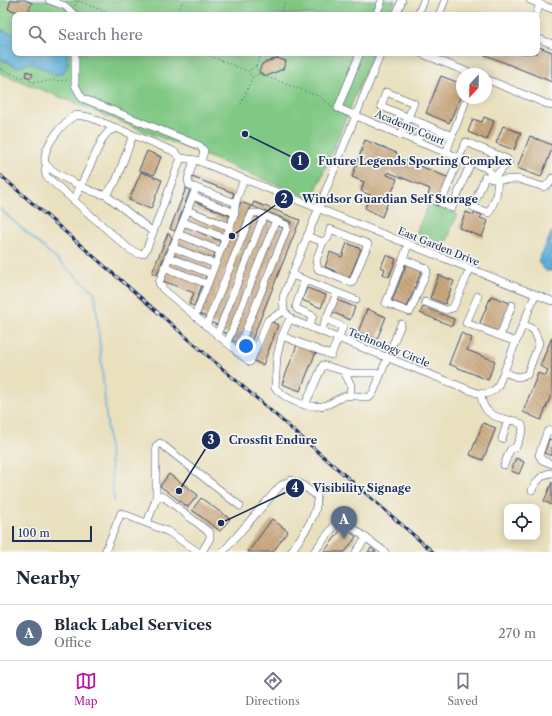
<!DOCTYPE html>
<html lang="en">
<head>
<meta charset="utf-8">
<style>
  :root { --surface:#fff; --page:#f6f6f7; --text:#1f2937; --muted:#747a83; --line:#e0e1e3; --accent:#b5179e }
  body { margin:0; font-family:"Libre Caslon Text",serif; background:var(--page); color:var(--text) }
  .controls { position:absolute; right:12px; bottom:12px; display:grid; overflow:hidden; border-radius:8px; box-shadow:0 2px 10px #0003 }
  .controls button { width:36px; height:36px; display:grid; place-items:center; padding:0; border:0; border-bottom:1px solid var(--line); background:var(--surface); color:var(--text); font:20px sans-serif }
  .compass { position:absolute; left:456px; top:68px; width:36px; height:36px; border-radius:50%; background:var(--surface); box-shadow:0 2px 10px #0003; rotate:202deg }
  .scale { position:absolute; left:12px; bottom:10px; width:80px; box-sizing:border-box; padding-left:4px; border:2px solid #1b2f5e; border-top:0; font-size:11px; line-height:14px; white-space:nowrap; color:#1b2f5e; -webkit-text-stroke:3px #f6f6f2; paint-order:stroke }
  .you { position:absolute; left:246px; top:346px; width:14px; height:14px; margin:-10px; border:3px solid #fff; border-radius:50%; background:#1a73e8; box-shadow:0 0 0 6px #1a73e833 }
  .badge { display:grid; place-items:center; width:26px; height:26px; border-radius:50%; background:var(--accent); color:#fff; font-size:13px; font-weight:700 }
  .pin { position:absolute; translate:-50% -33px; filter:drop-shadow(0 1px 2px #0008) }
  .pin::after { content:''; position:absolute; top:21px; width:14px; height:12px; background:inherit; clip-path:polygon(0 0,100% 0,50% 100%) }
  .list { margin:0; padding:0; list-style:none }
  h2 { display:flex; justify-content:space-between; align-items:center; height:52px; margin:0; padding:0 16px; font-size:17px }
  h2 small { font-size:13px; font-weight:400; color:var(--muted) }
  .list li { display:grid; grid-template-columns:26px 1fr auto; gap:12px; align-items:center; box-sizing:border-box; height:56px; padding:0 16px; border-top:1px solid var(--line) }
  .list b { display:block; font-size:15px; white-space:nowrap }
  .list p { margin:0; font-size:13px; white-space:nowrap; color:var(--muted) }
  .list em { font-size:13px; font-style:normal; color:var(--muted) }
  .icon { flex:none; width:22px; height:22px; fill:none; stroke:currentColor; stroke-width:2; stroke-linecap:round; stroke-linejoin:round }
  .map { position:relative; flex:none; width:552px; height:552px; overflow:hidden }
  .search { position:absolute; background:var(--surface); box-shadow:0 2px 10px #0003; left:12px; right:12px; top:12px; height:44px; display:flex; align-items:center; gap:10px; box-sizing:border-box; padding:0 14px; border-radius:8px; color:var(--muted); font-size:15px }
  .sheet { height:108px; background:var(--surface) }
  nav { display:flex; justify-content:space-around; align-items:center; box-sizing:border-box; height:56px; border-top:1px solid var(--line); background:var(--surface); font-size:11px; color:var(--muted) }
  nav a { display:grid; justify-items:center; gap:2px }
  nav .on { color:var(--accent) }
  .map>svg:first-child { display:block }
  .green { fill:#80c884; stroke:#4e7c71 }
  .water { fill:url(#water-ripples); stroke:#3c6e9b }
  .lines { fill:none; stroke-linecap:round; stroke-linejoin:round }
  .stream { stroke:#5daed8; stroke-width:1.5 }
  .building { fill:url(#building-back-hatch) }
  .minor-casing { stroke:#3a4a6c; stroke-width:8 }
  .path { stroke:#3a4a6c; stroke-width:1; stroke-dasharray:1 3; stroke-linecap:butt }
  .minor { stroke:#fff; stroke-width:7 }
  .rail-casing { stroke:#1b2f5e; stroke-width:3 }
  .rail { stroke:#f6f6f2; stroke-width:1.5; stroke-dasharray:4.5; stroke-linecap:butt }
  .labels { text-anchor:middle; stroke-width:3.5; stroke-linejoin:round; paint-order:stroke }
  .street-label { font-size:10px; fill:#1b2f5e; stroke:#f6f6f2 }
  .leader { fill:none; stroke:#1b2f5e; stroke-width:1.5 }
  .callout-dot { fill:#1b2f5e; stroke:#f6f6f2; stroke-width:1.5 }
  .mark-label { font-size:12px; text-anchor:middle; font-weight:bold; fill:#fff }
  .callout-label { font-size:11px; text-anchor:middle; font-weight:bold; fill:#1b2f5e; stroke:#f6f6f2; stroke-width:3.5; stroke-linejoin:round; paint-order:stroke }
</style>
</head>
<body>
<div class="map">
<svg width="552" height="552" viewBox="0 0 552 552">
  <defs>
    <pattern id="water-ripples" width="26" height="14" patternUnits="userSpaceOnUse"><rect width="26" height="14" fill="#5daed8"/><path d="M2 4q2-2 4 0t4 0M15 11q2-2 4 0t4 0" fill="none" stroke="#4c8eb2"/></pattern>
    <pattern id="building-back-hatch" width="6" height="6" patternUnits="userSpaceOnUse"><rect width="6" height="6" fill="#cba97f"/><path d="M-1 5l2 2M0 0l6 6M5-1l2 2" fill="none" stroke="#a48a6b"/></pattern>
  </defs>
  <rect width="100%" height="100%" fill="#f6f6f2"/>
  <filter id="ink" filterUnits="userSpaceOnUse"><feTurbulence type="fractalNoise" baseFrequency=".025" numOctaves="2"/><feDisplacementMap in="SourceGraphic" scale="8" xChannelSelector="R" yChannelSelector="G"/><feConvolveMatrix kernelMatrix="1 2 1 2 8 2 1 2 1" color-interpolation-filters="sRGB"/></filter>
  <filter id="wash" filterUnits="userSpaceOnUse"><feTurbulence type="fractalNoise" baseFrequency=".012" numOctaves="4" result="noise"/><feDisplacementMap in="SourceGraphic" scale="16" xChannelSelector="R" yChannelSelector="G"/><feGaussianBlur stdDeviation="0.9" result="paint"/><feColorMatrix in="noise" values="0 0 0 0 0 0 0 0 0 0 0 0 0 0 0 0 0 1.4 0 .05"/><feComposite in="paint" operator="in"/></filter>
  <g filter="url(#wash)">
    <rect width="100%" height="100%" fill="#e9e0be"/>
    <!-- green -->
    <g class="green">
      <path d="M0,0H395L389,15H15V53H373L314,195L308,197L0,73Z"/>
      <path d="M429,203L457,214L446,244L416,233Z"/>
    </g>
    <!-- water -->
    <g class="water">
      <path d="M0,29L10,33H15V53H67L68,64L63,73L56,75L30,63L18,67L0,59Z"/>
      <path d="M552,231V271H546L538,262Z"/>
    </g>
    <g class="lines">
      <!-- stream -->
      <path class="stream" d="M0,209L95,293L114,501"/>
    </g>
    <g id="blocks">
      <!-- building -->
      <g class="building">
        <path d="M11,0H25L32,3L27,15L8,9Z"/>
        <path d="M537,46L552,52V82L483,54L537,53Z"/>
        <path d="M277,58L286,61L283,69L267,76L259,72L262,64Z"/>
        <path d="M27,71L33,74L31,78L25,76Z"/>
        <path d="M441,76L462,84V93L449,123L426,113Z"/>
        <path d="M484,117L494,121L487,140L468,132L473,119L482,122Z"/>
        <path d="M503,126L521,133L514,150L496,143Z"/>
        <path d="M530,136L552,145V149L541,177L517,168Z"/>
        <path d="M365,140L397,153L396,156L449,178L438,206L426,201L430,189L388,172L387,175L397,179L382,217L365,208L370,195L361,191L364,182L352,177Z"/>
        <path d="M147,151L161,157L154,175L139,170Z"/>
        <path d="M141,172L162,180L151,209L129,200Z"/>
        <path d="M192,177L234,193L232,199L190,182Z"/>
        <path d="M186,188L190,190L175,231L170,229Z"/>
        <path d="M198,191L232,204L230,209L196,195Z"/>
        <path d="M194,201L230,216L228,222L191,208Z"/>
        <path d="M241,202L251,206L207,317L197,313Z"/>
        <path d="M254,202L300,220L247,352L241,349L291,222L252,206Z"/>
        <path d="M466,212L474,215L475,212L482,215L480,218L488,221L482,237L459,228Z"/>
        <path d="M189,214L225,228L223,235L186,220Z"/>
        <path d="M253,216L260,218L217,325L210,322Z"/>
        <path d="M265,220L272,223L228,334L220,331Z"/>
        <path d="M276,225L283,228L238,343L231,340Z"/>
        <path d="M184,226L220,241L218,247L181,232Z"/>
        <path d="M168,233L172,237L157,275L152,273Z"/>
        <path d="M179,238L215,253L213,259L176,245Z"/>
        <path d="M347,243L361,249L348,281L334,275L335,271L325,267L330,252L342,257Z"/>
        <path d="M174,251L211,265L209,270L173,255Z"/>
        <path d="M386,255L396,259L389,277L383,274L385,269L381,267Z"/>
        <path d="M170,260L206,275L205,280L168,265Z"/>
        <path d="M407,262L422,269L407,307L392,301Z"/>
        <path d="M167,271L202,285L194,306L189,304L194,293L163,281Z"/>
        <path d="M439,275L454,281L445,304L430,298Z"/>
        <path d="M307,288L326,295L321,308L302,300Z"/>
        <path d="M491,296L510,303L499,333L479,325Z"/>
        <path d="M337,300L355,307L350,320L332,312Z"/>
        <path d="M423,307L454,319L452,326L420,313Z"/>
        <path d="M367,309L386,317L377,339L358,332Z"/>
        <path d="M270,321L278,325L263,365L254,361Z"/>
        <path d="M461,333L472,338L467,350L495,361L488,380L449,364Z"/>
        <path d="M552,337V393L541,420L523,412L538,373L546,376L548,370L540,366Z"/>
        <path d="M297,345L316,352L300,391L282,384Z"/>
        <path d="M483,423L496,428L483,460L470,455Z"/>
        <path d="M549,439L552,440V456L544,453Z"/>
        <path d="M516,458L524,462L519,474L511,471Z"/>
        <path d="M169,474L198,495L188,507L160,486Z"/>
        <path d="M552,482V505L544,501Z"/>
        <path d="M201,498L230,519L220,531L192,510Z"/>
        <path d="M272,519L288,531L273,552H248Z"/>
        <path d="M343,527L356,537L345,552H324Z"/>
        <path d="M371,548L376,552H368Z"/>
      </g>
    </g>
  </g>
  <g filter="url(#ink)">
    <use href="#blocks" fill-opacity="0" stroke="#3a4a6c" stroke-width="1"/>
    <g class="lines">
      <!-- minor casing -->
      <g class="minor-casing">
        <g id="minor">
          <path d="M49,0L65,6L75,15"/>
          <path d="M530,0L552,9"/>
          <path d="M376,15L382,0"/>
          <path d="M396,15L402,0"/>
          <path d="M418,15L424,0"/>
          <path d="M439,15L445,0"/>
          <path d="M536,15L540,4"/>
          <path d="M537,38L552,44"/>
          <path d="M75,53V85L82,98L200,146L204,151L201,162"/>
          <path d="M360,53L338,108L401,135L486,168L498,180"/>
          <path d="M381,53L283,297L284,311L292,320L477,393C486,395 493,393 498,386L535,295"/>
          <path d="M420,53L473,74"/>
          <path d="M486,79L552,106"/>
          <path d="M133,135L116,181L106,195C95,194 47,172 45,162C42,147 64,121 76,115L89,117L173,151L181,158L196,160L552,301"/>
          <path d="M401,135L414,103L386,92L381,106L452,136L446,153"/>
          <path d="M452,136L465,103"/>
          <path d="M417,141L424,124"/>
          <path d="M459,157L466,142L507,159L509,162L495,176"/>
          <path d="M459,158L441,203L452,208L471,162"/>
          <path d="M194,160L188,179L189,185L236,203"/>
          <path d="M47,167L45,169L46,176L129,249L139,254L144,253L147,248L181,158"/>
          <path d="M244,179L236,201L234,216L195,316L250,362L268,320L284,311"/>
          <path d="M498,180L496,197L489,213L473,207L485,177L498,180L518,179L544,187L550,183L552,178"/>
          <path d="M106,195L153,232"/>
          <path d="M193,196L235,213"/>
          <path d="M74,200L103,138L109,131L118,128"/>
          <path d="M187,210L230,227"/>
          <path d="M183,222L225,238"/>
          <path d="M178,234L220,251"/>
          <path d="M307,236L323,242L328,238L330,229L368,244L352,283L318,269L316,261L323,242"/>
          <path d="M172,247L215,264"/>
          <path d="M168,257L211,274"/>
          <path d="M403,259L386,303L410,312L427,271L425,268L403,259L408,245"/>
          <path d="M164,267L207,284"/>
          <path d="M292,275L305,280L296,306L297,309L313,316L309,326"/>
          <path d="M305,280L356,300"/>
          <path d="M478,296L466,323L500,336"/>
          <path d="M425,302L446,310L453,308L470,269"/>
          <path d="M512,305L500,336L516,342"/>
          <path d="M195,316L163,289L159,283L196,188"/>
          <path d="M290,318L282,336L331,355L343,327L326,319"/>
          <path d="M206,326L252,213H259L286,225L287,228L237,352"/>
          <path d="M321,331L337,293"/>
          <path d="M217,335L264,215"/>
          <path d="M282,336L277,356L275,388C287,400 308,410 326,405C333,403 338,398 345,396C354,394 362,398 370,397L374,391L401,324"/>
          <path d="M227,343L276,220"/>
          <path d="M344,372L351,385L350,395"/>
          <path d="M504,372L517,377L527,375L539,343L534,330L523,324"/>
          <path d="M481,394C482,411 492,417 508,420L502,439"/>
          <path d="M305,405L323,365L351,373H381"/>
          <path d="M551,430L547,432L539,455L542,460L552,464"/>
          <path d="M504,465L510,450L516,447L523,430L522,425L516,421L508,420"/>
          <path d="M532,490C536,482 542,473 552,473"/>
          <path d="M156,499V446L160,443L240,506"/>
          <path d="M147,523L156,499L159,496L164,497L210,533V538L202,552"/>
          <path d="M105,552L121,513L169,532L198,552"/>
          <path d="M223,552L280,486L291,480L301,484L317,496C318,517 302,535 291,552"/>
          <path d="M314,552L338,521L345,522L385,552"/>
          <path d="M356,552L366,538"/>
        </g>
      </g>
      <!-- path -->
      <g class="path">
        <path d="M75,6L77,0L112,15"/>
        <path d="M177,15L183,0"/>
        <path d="M280,15L286,0"/>
        <path d="M203,53L247,71"/>
        <path d="M277,58L279,53"/>
        <path d="M256,66L262,53"/>
        <path d="M0,69L33,82L69,80"/>
        <path d="M259,74L256,67L248,71L252,77L259,74L321,97L324,101L330,104L332,108"/>
        <path d="M241,104L252,78"/>
      </g>
      <!-- minor -->
      <use href="#minor" class="minor"/>
      <!-- rail casing -->
      <g class="rail-casing">
        <path id="rail" d="M0,175L433,552"/>
      </g>
      <!-- rail -->
      <use href="#rail" class="rail"/>
    </g>
  </g>
  <g class="labels">
    <!-- street labels -->
    <g class="street-label">
      <text transform="translate(410 127) rotate(23)" y="4">Academy Court</text>
      <text transform="translate(439 246) rotate(22)" y="4">East Garden Drive</text>
      <text transform="translate(389 347) rotate(22)" y="4">Technology Circle</text>
    </g>
  </g>
  <!-- callouts -->
  <path class="leader" d="M245 134L300 161M232 236L284 199M179 491L211 440M221 523L295 488"/>
  <g class="callout-dot">
    <circle cx="245" cy="134" r="4"/>
    <circle cx="232" cy="236" r="4"/>
    <circle cx="179" cy="491" r="4"/>
    <circle cx="221" cy="523" r="4"/>
    <circle cx="300" cy="161" r="10"/>
    <circle cx="284" cy="199" r="10"/>
    <circle cx="211" cy="440" r="10"/>
    <circle cx="295" cy="488" r="10"/>
  </g>
  <g class="mark-label">
    <text x="300" y="165">1</text>
    <text x="284" y="203">2</text>
    <text x="211" y="444">3</text>
    <text x="295" y="492">4</text>
  </g>
  <g class="callout-label">
    <text x="415" y="165">Future Legends Sporting Complex</text>
    <text x="390" y="203">Windsor Guardian Self Storage</text>
    <text x="273" y="444">Crossfit Endure</text>
    <text x="362" y="492">Visibility Signage</text>
  </g>
</svg>
<div class="controls">
<button><svg class="icon" aria-label="locate" viewBox="0 0 24 24"><circle cx="12" cy="12" r="6"/><path d="M12 2v4M12 18v4M2 12h4M18 12h4"/></svg></button>
</div>
<svg class="compass" viewBox="-18 -18 36 36"><path d="M0-13l5 13h-10z" fill="#e53935"/><path d="M0 13l5-13h-10z" fill="#747a83"/></svg>
<div class="scale">100 m</div>
<div class="you"></div>
<div class="pin badge" style="left:344px;top:539px;background:#5c6f8a">A</div>
<div class="search"><svg class="icon" aria-label="search" viewBox="0 0 24 24"><circle cx="10" cy="10" r="6"/><path d="M15 15l6 6"/></svg>Search here</div>
</div>
<section class="sheet">
<h2>Nearby<small></small></h2>
<ul class="list">
<li><span class="badge" style="background:#5c6f8a">A</span><div><b>Black Label Services</b><p>Office</p></div><em>270 m</em></li>
</ul>
</section>
<nav>
<a class="on"><svg class="icon" aria-label="map" viewBox="0 0 24 24"><path d="M3 6l6-2 6 2 6-2v14l-6 2-6-2-6 2zM9 4v14M15 6v14"/></svg>Map</a>
<a><svg class="icon" aria-label="directions" viewBox="0 0 24 24"><path d="M12 3l9 9-9 9-9-9zM9 14v-3h6M13 9l2 2-2 2"/></svg>Directions</a>
<a><svg class="icon" aria-label="saved" viewBox="0 0 24 24"><path d="M7 4h10v16l-5-4-5 4z"/></svg>Saved</a>
</nav>
</body>
</html>
